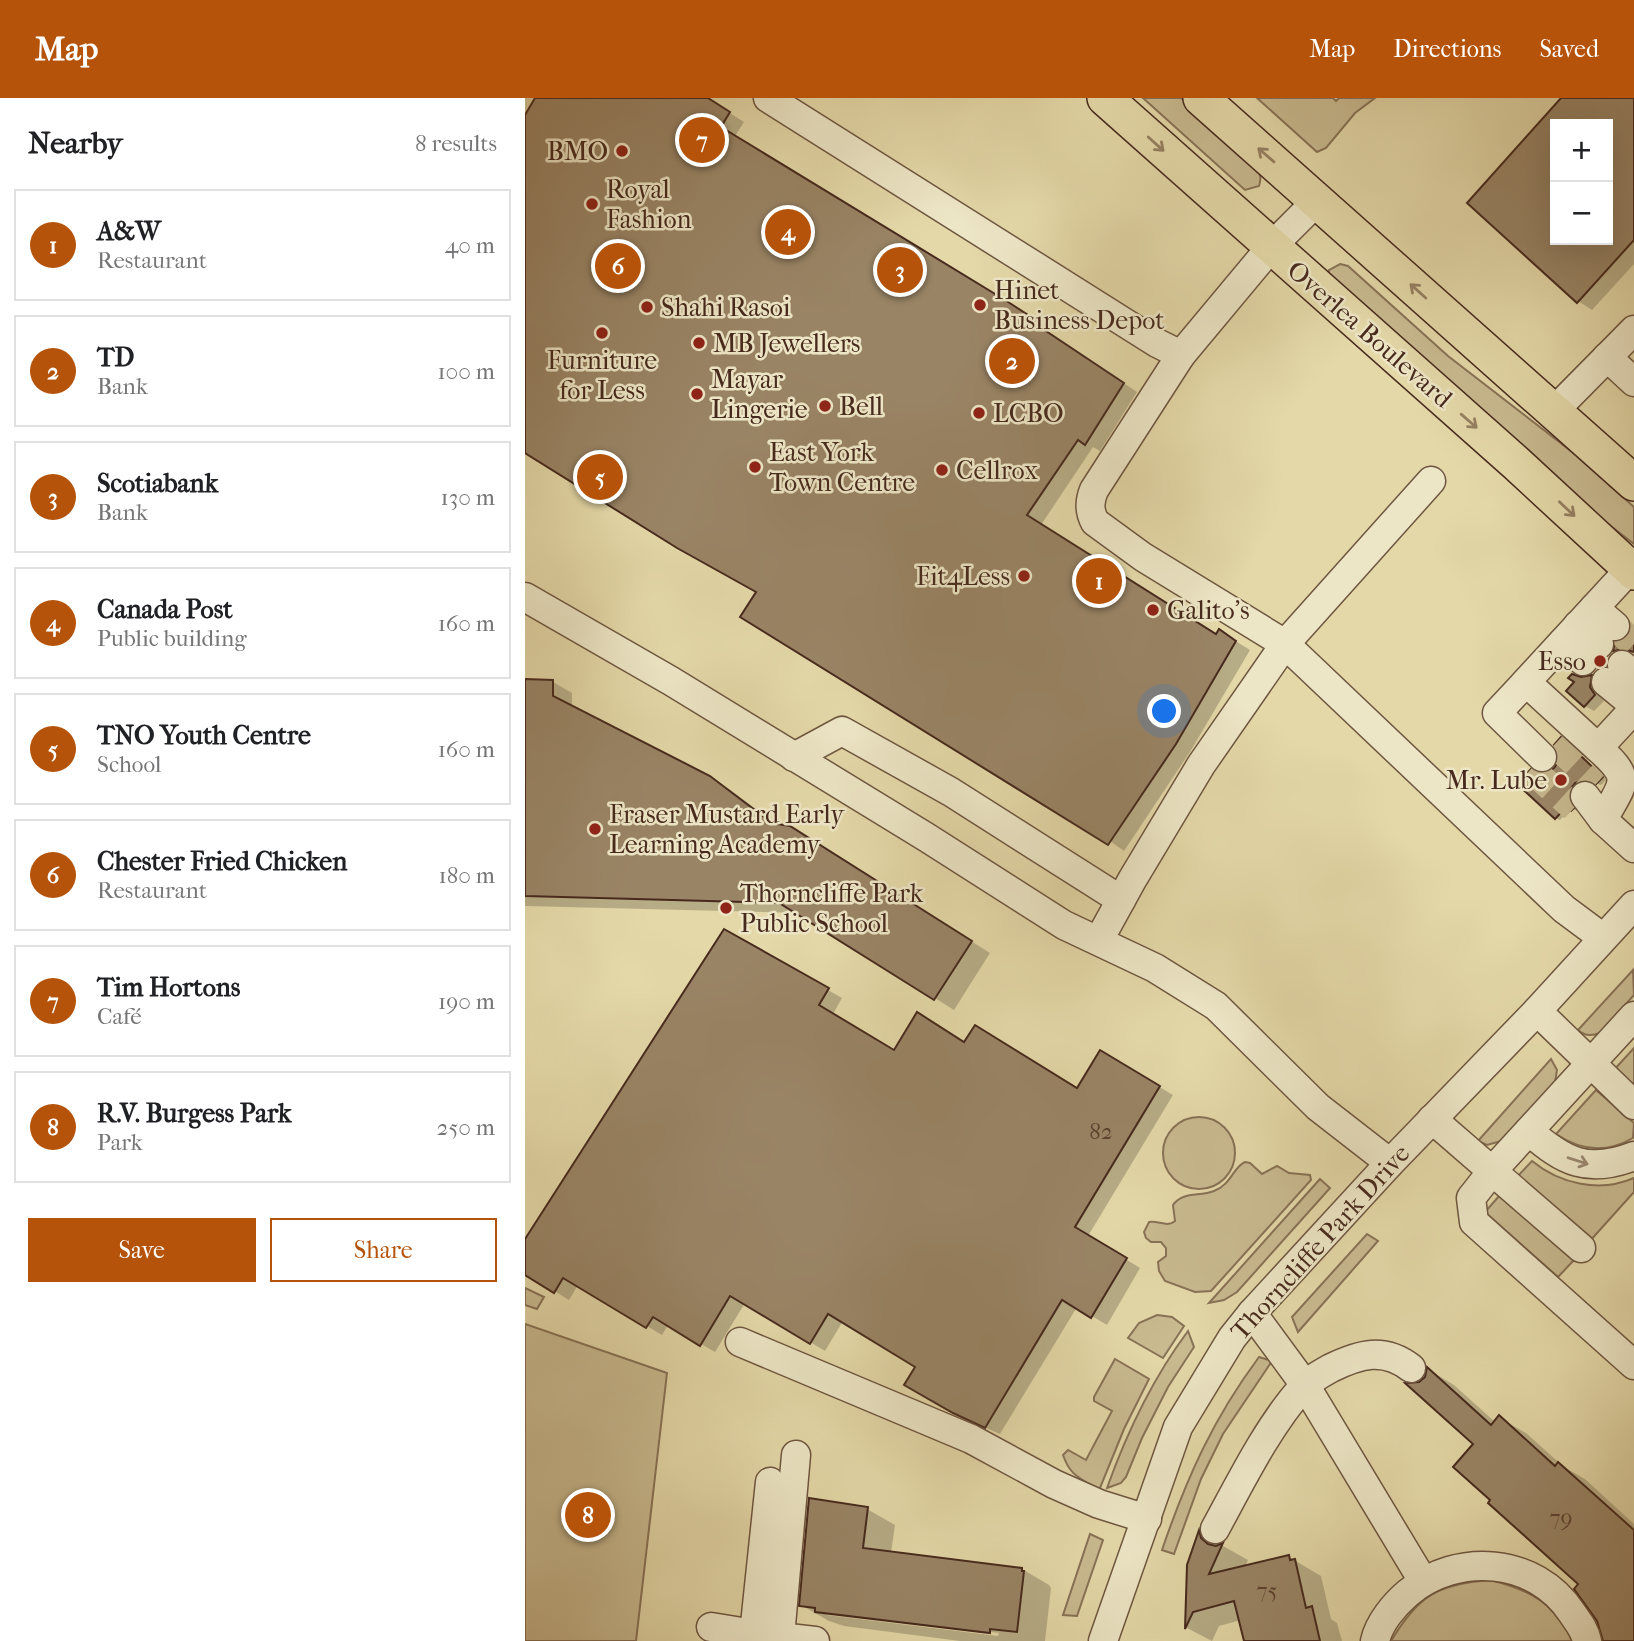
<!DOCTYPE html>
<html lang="en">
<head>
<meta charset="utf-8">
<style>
  :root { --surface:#fff; --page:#f2f2f2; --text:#202124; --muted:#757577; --line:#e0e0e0; --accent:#b45309 }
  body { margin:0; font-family:"IM FELL French Canon",serif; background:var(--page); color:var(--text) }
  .controls { position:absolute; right:21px; top:21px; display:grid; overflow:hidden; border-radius:0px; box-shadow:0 7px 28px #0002 }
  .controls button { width:63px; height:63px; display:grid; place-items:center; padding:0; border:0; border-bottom:2px solid var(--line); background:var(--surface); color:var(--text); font:35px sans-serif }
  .you { position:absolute; left:640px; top:614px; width:24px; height:24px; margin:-18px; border:5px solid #fff; border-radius:50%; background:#1a73e8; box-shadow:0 0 0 10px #1a73e833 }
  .badge { display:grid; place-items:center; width:46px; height:46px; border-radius:50%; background:var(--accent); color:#fff; font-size:23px; font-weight:700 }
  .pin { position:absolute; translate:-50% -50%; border:4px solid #fff; box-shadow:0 2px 7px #0006 }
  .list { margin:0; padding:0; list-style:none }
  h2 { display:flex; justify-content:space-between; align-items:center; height:91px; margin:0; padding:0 28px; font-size:30px }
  h2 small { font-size:23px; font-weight:400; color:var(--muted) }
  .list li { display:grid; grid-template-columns:46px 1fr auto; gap:21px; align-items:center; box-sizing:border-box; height:112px; margin:0 14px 14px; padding:0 14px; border:2px solid var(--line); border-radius:0px }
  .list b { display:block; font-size:26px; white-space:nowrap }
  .list p { margin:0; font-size:23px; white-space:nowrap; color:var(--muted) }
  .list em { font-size:23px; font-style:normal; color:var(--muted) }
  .actions { display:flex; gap:14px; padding:21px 28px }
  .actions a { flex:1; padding:16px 0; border:2px solid var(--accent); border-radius:0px; text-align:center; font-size:24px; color:var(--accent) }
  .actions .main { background:var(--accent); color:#fff }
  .map { position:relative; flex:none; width:1109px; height:1543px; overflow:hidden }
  header { display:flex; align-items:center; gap:42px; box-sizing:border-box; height:98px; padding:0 35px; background:var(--accent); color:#fff }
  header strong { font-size:33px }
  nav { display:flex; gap:38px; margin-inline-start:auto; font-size:24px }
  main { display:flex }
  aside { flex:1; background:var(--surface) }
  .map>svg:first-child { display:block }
  .green { fill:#c9ba90; stroke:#887256; stroke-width:2 }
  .shadow { fill:#0003; fill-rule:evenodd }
  .building { fill:#998465; stroke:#472a1d; stroke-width:2; fill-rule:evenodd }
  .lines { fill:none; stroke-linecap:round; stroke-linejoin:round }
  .minor-tunnel { stroke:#c5b58c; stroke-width:28; stroke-dasharray:28 14; stroke-linecap:butt }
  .minor-casing { stroke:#6e5640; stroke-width:31 }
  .major-casing { stroke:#472a1d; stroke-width:38 }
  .minor { stroke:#ede6c6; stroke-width:28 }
  .major { stroke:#e4d8a8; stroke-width:35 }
  .oneway { stroke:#968162 }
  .oneway2 { stroke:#9a8872 }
  .poi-dot { fill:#8f2418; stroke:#ede6c6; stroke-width:2.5 }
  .labels { text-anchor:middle; stroke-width:5; stroke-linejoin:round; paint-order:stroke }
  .number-label { font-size:23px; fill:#5c402f }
  .poi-label { font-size:26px; fill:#472a1d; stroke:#ede6c6; text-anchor:start }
  .street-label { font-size:26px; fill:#472a1d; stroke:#ede6c6 }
</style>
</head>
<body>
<header>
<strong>Map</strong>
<nav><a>Map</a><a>Directions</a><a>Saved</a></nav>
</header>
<main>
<aside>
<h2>Nearby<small>8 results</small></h2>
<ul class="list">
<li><span class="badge">1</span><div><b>A&amp;W</b><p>Restaurant</p></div><em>40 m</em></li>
<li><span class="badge">2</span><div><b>TD</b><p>Bank</p></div><em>100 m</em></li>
<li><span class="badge">3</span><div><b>Scotiabank</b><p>Bank</p></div><em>130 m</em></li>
<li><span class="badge">4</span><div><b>Canada Post</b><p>Public building</p></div><em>160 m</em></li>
<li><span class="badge">5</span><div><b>TNO Youth Centre</b><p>School</p></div><em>160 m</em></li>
<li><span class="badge">6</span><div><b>Chester Fried Chicken</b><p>Restaurant</p></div><em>180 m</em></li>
<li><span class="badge">7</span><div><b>Tim Hortons</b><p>Café</p></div><em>190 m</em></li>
<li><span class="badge">8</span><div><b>R.V. Burgess Park</b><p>Park</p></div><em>250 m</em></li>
</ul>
<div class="actions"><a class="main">Save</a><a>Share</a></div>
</aside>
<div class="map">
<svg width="1109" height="1543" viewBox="0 0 1109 1543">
  <rect width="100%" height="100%" fill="#e4d8a8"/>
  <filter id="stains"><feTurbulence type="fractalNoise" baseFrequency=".00286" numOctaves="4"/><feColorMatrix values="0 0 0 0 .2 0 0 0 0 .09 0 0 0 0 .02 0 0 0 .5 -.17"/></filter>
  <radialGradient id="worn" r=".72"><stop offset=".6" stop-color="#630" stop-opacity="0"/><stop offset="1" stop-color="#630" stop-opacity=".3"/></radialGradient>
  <!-- green -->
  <g class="green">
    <path d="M618,0H656L729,66C735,74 737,79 734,88L720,92Z"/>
    <path d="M732,0H808L811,3L814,0H850L830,15L801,50L792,54Z"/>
    <path d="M815,166L823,168L923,258L1051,357L1109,409V446L1034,388L804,178V172Z"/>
    <path d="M1108,872L1109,897L1075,935C1067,938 1059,938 1053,932Z"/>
    <path d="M1109,950V991L1088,973Z"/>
    <path d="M1026,961L1032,972L1030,984L976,1043L962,1047L953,1043Z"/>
    <path d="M1071,992L1109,1025L1108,1040C1082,1055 1056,1053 1031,1036Z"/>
    <circle cx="674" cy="1055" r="36"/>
    <path d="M1007,1063C1035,1086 1075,1095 1109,1080V1094L1064,1144L991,1080Z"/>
    <path d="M720,1064L725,1065L737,1076L752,1068L764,1075L785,1077L786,1082L686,1193L670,1194L640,1183L634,1173L633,1164L641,1158V1150L636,1144H626L621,1140L619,1134L624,1124C633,1122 642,1130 650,1123L648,1107C658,1093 674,1099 689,1093C707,1086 708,1069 720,1064Z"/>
    <path d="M795,1081L805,1090L712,1194L699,1202L684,1205Z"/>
    <path d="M975,1097L1049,1162L1033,1179L960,1114Z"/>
    <path d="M842,1136L853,1143L773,1234L767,1219Z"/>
    <path d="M0,1190L19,1199L12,1211L0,1207Z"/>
    <path d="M632,1217L647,1219L659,1228L638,1260L603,1240L614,1225Z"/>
    <path d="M0,1226L142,1275L111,1543H0Z"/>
    <path d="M663,1233L669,1249L643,1289L617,1340L601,1379L596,1385L582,1390C602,1334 628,1280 663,1233Z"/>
    <path d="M734,1259L747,1263L698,1336L676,1381L649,1456L637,1452C662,1379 688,1321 734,1259Z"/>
    <path d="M590,1261L624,1281L599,1331L575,1390H571C553,1379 545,1377 538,1357L543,1352L561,1362L587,1313L569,1303V1299Z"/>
    <path d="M565,1436L578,1442L552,1518L538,1517Z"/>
    <path d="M965,1482C1002,1491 1032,1505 1047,1543H866C893,1498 912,1486 965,1482Z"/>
  </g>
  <!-- shadow -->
  <g class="shadow">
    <path d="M12,0H181L219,24L210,38L495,212L524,231L522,234L612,294L575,353L568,349L516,427L691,538L709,542L725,552L665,654L599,753L233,494L0,353V20Z"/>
    <path d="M1039,0H1109V166L1067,212L1053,203L944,104ZM1030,26H1083V142H1030Z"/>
    <path d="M1109,539V555L1099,558L1090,552Z"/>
    <path d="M1082,562L1091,567L1083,575L1074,569L1076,564Z"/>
    <path d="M1066,579L1076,584L1074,596L1079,603L1069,613L1060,608Z"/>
    <path d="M0,583L28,584L47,595V610L204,691L253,727L285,741L465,855L429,912L274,815L0,808Z"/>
    <path d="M1040,643L1081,682L1076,687L1064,683L1054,687L1048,695L1047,703L1052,713L1046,710L1035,722L1031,720L1012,677H1021L1031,671Z"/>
    <path d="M200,833L317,900L308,916L370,954L440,946L553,992L576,954L648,997L563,1138L615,1170L582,1227L552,1209L475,1336L445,1323L381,1286L392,1269L318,1223L300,1253L220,1205L190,1254L143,1227L137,1237L53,1187L44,1202L0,1175V1144Z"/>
    <path d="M904,1272L929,1287L970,1324L974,1320L1001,1335L1039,1369L1060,1381L1109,1426V1543H1080L1074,1523L1055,1486L968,1402L950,1346L895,1286L902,1279Z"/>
    <path d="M342,1411L370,1427L366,1455L497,1471L524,1487L526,1490L520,1543H435L319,1528L304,1523L276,1507ZM302,1513L474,1535L473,1538L302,1517Z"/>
    <path d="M675,1435L723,1462L720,1469L764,1459L796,1478L806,1521L812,1525L817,1543H721L716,1522L694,1528L687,1543L662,1530L664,1467Z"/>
  </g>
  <!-- building -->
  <g class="building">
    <path d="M10,0H183L205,14L196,29L480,202L511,222L509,225L599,285L560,347L553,342L502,417L691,536L694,531L711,543L651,646L583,747L215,519L231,494L152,450L0,355V17Z"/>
    <path d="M1036,0H1109V142L1052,205L942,105ZM1030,26H1083V142H1030Z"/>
    <path d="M1105,535L1109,538V554L1099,551L1088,553L1090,544L1096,543Z"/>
    <path d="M1047,576L1056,579L1067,577L1065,589L1070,597L1059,609L1041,593L1049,584L1043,580Z"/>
    <path d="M0,581L28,582V598L185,678L247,725L265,728L447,843L409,902L254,805L0,798Z"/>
    <path d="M1036,639L1078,679L1071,686L1059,682L1050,685L1045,692L1044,699L1049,710L1046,713L1041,709L1030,721L992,686L1006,671L1012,675H1021L1029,670L1033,664V655L1029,647Z"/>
    <path d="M199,831L304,890L294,907L369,952L392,914L439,944L450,927L552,990L575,952L635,988L550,1129L602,1160L566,1220L537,1202L460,1330L428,1315L379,1287L390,1269L303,1216L285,1246L205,1198L175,1248L128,1219L121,1230L38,1180L29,1195L0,1177V1141Z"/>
    <path d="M902,1269L966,1327L974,1317L1030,1368L1033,1364L1109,1432V1543H1078L1072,1523L1049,1491L1053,1486L963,1405L965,1402L928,1369L948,1346L880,1285L894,1284L900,1279Z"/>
    <path d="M284,1400L343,1409L338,1450L497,1470V1473H499L492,1534L465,1531V1535L290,1514V1510L274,1508Z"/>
    <path d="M674,1432L676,1440L683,1446L691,1448L698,1445L684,1476L764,1457L765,1462L770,1461L781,1510L787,1508L795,1543H719L709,1503L668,1514L660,1531L662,1467Z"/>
  </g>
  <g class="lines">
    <!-- minor-tunnel -->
    <g class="minor-tunnel">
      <path d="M1090,528L1109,546"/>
      <path d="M1030,646L1072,685"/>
      <path d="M1006,671L1049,710"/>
    </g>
    <!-- minor casing -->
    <g class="minor-casing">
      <g id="minor">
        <path d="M243,0L632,245L656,257"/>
        <path d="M793,102L746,149L656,257L569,392C564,404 564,413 570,424L618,459L760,546L1039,811L1078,840"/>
        <path d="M1082,259L1109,284"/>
        <path d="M1028,314L1109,232"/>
        <path d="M1105,471L1001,584L1073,650L1109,611"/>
        <path d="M0,499L146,583L401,739L539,827L630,870L691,908L793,1009L865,1065"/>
        <path d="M1069,510L1090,528"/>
        <path d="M1053,527L1074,546"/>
        <path d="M1037,545L1058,563"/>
        <path d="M1097,567L1109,577"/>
        <path d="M1001,584L972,615L1017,659"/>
        <path d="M1081,584L1109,607"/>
        <path d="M1073,650C1109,682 1098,684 1078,722L1109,750"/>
        <path d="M269,659L317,633L426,694L596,802"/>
        <path d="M1060,698L1078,722"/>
        <path d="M574,842L607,782L676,667L760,546L906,383"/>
        <path d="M1012,913L1109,1007"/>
        <path d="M1109,918L968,1072L946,1100L949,1124L1109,1267"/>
        <path d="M907,1021L1056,1150"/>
        <path d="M1004,1033C1039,1064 1063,1076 1109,1058"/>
        <path d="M727,1215L780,1287L898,1483"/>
        <path d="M215,1244L446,1341L529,1386L574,1406L622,1421"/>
        <path d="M271,1357L255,1539L290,1543"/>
        <path d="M245,1384L229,1536L255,1539L254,1543"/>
        <path d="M690,1431C715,1385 744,1326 779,1288C786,1281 797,1275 806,1270C835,1256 859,1249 886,1270"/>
        <path d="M186,1529L229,1536"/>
        <path d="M578,1543L653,1329L707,1240L727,1215L865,1065L1012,913L1109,807"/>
        <path d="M850,1543C854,1525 869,1507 883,1495C932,1454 1010,1459 1047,1515C1053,1524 1060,1532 1062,1543"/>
      </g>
    </g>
    <!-- major casing -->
    <g class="major-casing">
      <g id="major">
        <path d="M580,0L991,365L1109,474"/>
        <path d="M676,0L1109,385"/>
      </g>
    </g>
    <!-- minor -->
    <use href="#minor" class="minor"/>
    <!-- major -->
    <use href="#major" class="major"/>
  </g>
  <!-- one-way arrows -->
  <defs><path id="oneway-shaft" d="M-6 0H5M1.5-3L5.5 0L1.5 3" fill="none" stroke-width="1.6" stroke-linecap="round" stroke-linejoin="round" transform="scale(1.75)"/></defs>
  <g class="oneway">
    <use href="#oneway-shaft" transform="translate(631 46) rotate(42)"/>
    <use href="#oneway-shaft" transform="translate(741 57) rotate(-139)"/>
    <use href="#oneway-shaft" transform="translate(893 193) rotate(-138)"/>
    <use href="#oneway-shaft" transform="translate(944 323) rotate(41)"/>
    <use href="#oneway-shaft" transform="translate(1042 411) rotate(43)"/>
  </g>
  <use class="oneway2" href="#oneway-shaft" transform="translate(1053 1063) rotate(18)"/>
  <!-- markers -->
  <g class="poi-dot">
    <circle cx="97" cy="53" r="7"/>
    <circle cx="67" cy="106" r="7"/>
    <circle cx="455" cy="207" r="7"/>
    <circle cx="122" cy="209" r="7"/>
    <circle cx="77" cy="235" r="7"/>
    <circle cx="174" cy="245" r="7"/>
    <circle cx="172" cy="296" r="7"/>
    <circle cx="300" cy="308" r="7"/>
    <circle cx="454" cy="315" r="7"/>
    <circle cx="230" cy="369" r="7"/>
    <circle cx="417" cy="372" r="7"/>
    <circle cx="499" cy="478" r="7"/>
    <circle cx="628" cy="512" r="7"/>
    <circle cx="1075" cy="563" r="7"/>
    <circle cx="1036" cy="682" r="7"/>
    <circle cx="70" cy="731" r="7"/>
    <circle cx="201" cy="810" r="7"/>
  </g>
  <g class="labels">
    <!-- number labels -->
    <g class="number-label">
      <text x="576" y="1041">82</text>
      <text x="1036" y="1427">79</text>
      <text x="742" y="1500">75</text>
    </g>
    <!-- poi labels -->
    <g class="poi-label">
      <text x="83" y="62" text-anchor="end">BMO</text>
      <text x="81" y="100">Royal<tspan x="81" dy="30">Fashion</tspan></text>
      <text x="469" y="201">Hinet<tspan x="469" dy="30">Business Depot</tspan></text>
      <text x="136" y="218">Shahi Rasoi</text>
      <text x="188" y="254">MB Jewellers</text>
      <text x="77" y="271" text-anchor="middle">Furniture<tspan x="77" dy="30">for Less</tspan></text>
      <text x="186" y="290">Mayar<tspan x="186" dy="30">Lingerie</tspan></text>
      <text x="314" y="317">Bell</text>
      <text x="468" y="324">LCBO</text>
      <text x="244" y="363">East York<tspan x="244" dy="30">Town Centre</tspan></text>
      <text x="431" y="381">Cellrox</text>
      <text x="485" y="487" text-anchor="end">Fit4Less</text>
      <text x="642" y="521">Galito's</text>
      <text x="1061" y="572" text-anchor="end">Esso</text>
      <text x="1022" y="691" text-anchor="end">Mr. Lube</text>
      <text x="84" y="725">Fraser Mustard Early<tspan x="84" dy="30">Learning Academy</tspan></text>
      <text x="215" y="804">Thorncliffe Park<tspan x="215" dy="30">Public School</tspan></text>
    </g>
    <!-- street labels -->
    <g class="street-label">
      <text transform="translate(845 236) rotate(41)" y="9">Overlea Boulevard</text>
      <text transform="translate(795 1144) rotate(-48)" y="9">Thorncliffe Park Drive</text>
    </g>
  </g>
  <rect width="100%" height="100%" filter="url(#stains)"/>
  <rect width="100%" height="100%" fill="url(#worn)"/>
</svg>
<div class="controls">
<button>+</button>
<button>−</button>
</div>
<div class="you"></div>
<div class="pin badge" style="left:574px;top:483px">1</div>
<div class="pin badge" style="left:487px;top:263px">2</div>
<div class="pin badge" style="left:375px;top:172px">3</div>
<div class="pin badge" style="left:263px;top:134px">4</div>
<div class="pin badge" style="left:75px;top:379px">5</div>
<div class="pin badge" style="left:93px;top:168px">6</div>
<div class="pin badge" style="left:177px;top:42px">7</div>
<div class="pin badge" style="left:63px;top:1417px">8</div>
</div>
</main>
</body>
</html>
